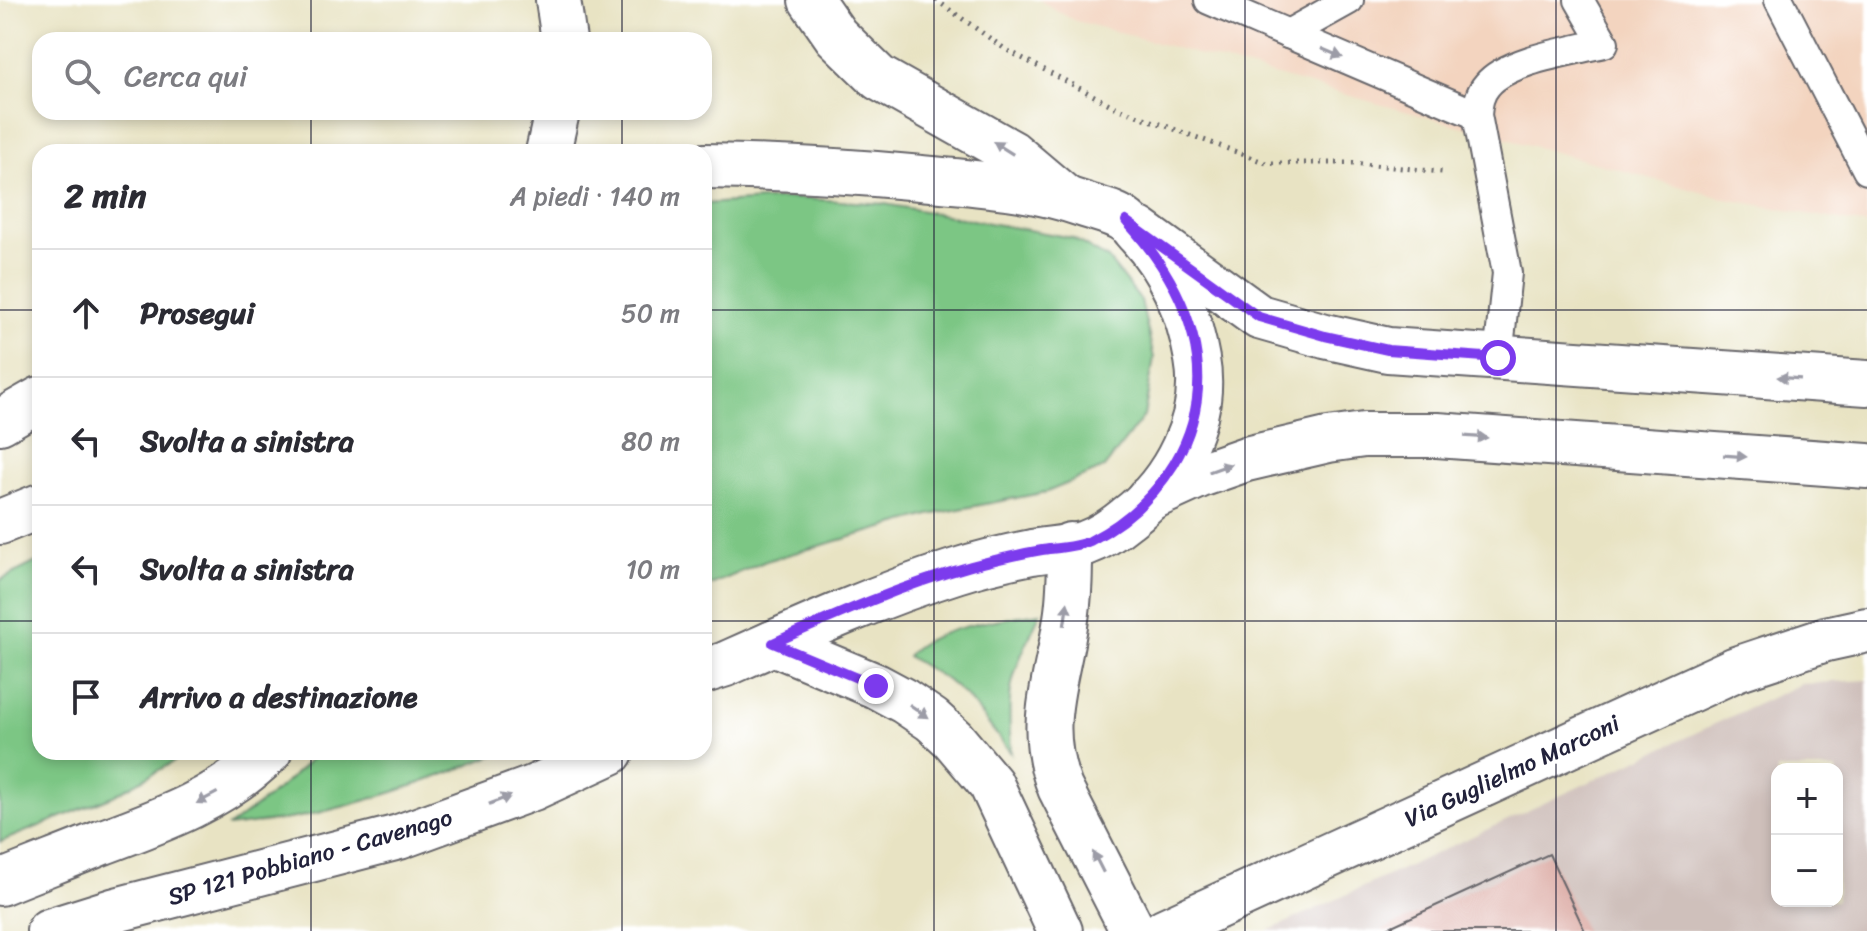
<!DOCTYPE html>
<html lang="it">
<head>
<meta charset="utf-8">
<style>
  :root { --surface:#fff; --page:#f2f2f3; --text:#2b2b33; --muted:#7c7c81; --line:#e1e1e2 }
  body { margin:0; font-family:Sriracha,sans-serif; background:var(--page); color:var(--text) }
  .controls { position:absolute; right:24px; bottom:24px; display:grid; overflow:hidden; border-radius:16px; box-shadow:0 4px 12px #0003 }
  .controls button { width:72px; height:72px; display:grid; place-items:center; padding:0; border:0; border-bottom:2px solid var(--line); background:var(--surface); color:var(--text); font:40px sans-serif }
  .stop { position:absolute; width:24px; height:24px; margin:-18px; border:6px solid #7c3aed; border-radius:50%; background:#fff }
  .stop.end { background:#7c3aed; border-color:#fff; box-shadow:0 2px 8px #0008 }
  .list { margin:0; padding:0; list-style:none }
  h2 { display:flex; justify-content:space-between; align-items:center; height:104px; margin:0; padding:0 32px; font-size:34px }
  h2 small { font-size:26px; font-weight:400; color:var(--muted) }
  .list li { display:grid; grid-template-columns:52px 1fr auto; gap:24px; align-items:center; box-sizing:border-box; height:128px; padding:0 32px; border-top:2px solid var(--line) }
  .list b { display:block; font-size:30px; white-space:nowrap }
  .list em { font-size:26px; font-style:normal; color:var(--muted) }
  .icon { flex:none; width:44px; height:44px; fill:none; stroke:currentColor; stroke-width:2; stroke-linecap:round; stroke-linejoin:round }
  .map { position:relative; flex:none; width:1867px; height:931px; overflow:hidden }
  .search { position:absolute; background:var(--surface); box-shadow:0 4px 12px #0003; left:32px; top:32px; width:680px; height:88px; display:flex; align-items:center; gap:20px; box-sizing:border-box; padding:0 28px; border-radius:24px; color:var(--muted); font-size:30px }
  .panel { position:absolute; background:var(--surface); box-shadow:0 4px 12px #0003; left:32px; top:144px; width:680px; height:616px; border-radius:24px }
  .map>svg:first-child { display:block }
  .built { fill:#f3d4bf }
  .industrial { fill:#cfc0bb; fill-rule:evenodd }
  .green { fill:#7bc684; stroke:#4e7460; stroke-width:2 }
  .building { fill:#d9a49d }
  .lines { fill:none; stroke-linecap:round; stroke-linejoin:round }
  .service-casing { stroke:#67666b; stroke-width:32 }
  .minor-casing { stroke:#67666b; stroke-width:48 }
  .tertiary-casing { stroke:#67666b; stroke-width:48 }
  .primary-casing { stroke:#67666b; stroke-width:48 }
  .motorway-casing { stroke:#67666b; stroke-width:48 }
  .path { stroke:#67666b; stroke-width:5; stroke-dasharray:2 6; stroke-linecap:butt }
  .service { stroke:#fff; stroke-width:28 }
  .minor { stroke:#fff; stroke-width:44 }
  .tertiary { stroke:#fff; stroke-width:44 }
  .primary { stroke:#fff; stroke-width:44 }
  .motorway { stroke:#fff; stroke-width:44 }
  .oneway { fill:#9c9ca7 }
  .route { stroke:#7c3aed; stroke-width:10 }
  .grid { fill:none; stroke:#22223b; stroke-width:2; stroke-opacity:0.55 }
  .labels { text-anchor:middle; stroke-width:8; stroke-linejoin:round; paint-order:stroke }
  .street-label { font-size:24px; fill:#22223b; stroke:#fff }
</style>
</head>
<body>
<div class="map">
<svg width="1867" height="931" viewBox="0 0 1867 931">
  <rect width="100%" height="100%" fill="#fff"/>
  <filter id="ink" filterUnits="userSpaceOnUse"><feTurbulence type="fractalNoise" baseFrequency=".0125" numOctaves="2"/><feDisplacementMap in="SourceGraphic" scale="16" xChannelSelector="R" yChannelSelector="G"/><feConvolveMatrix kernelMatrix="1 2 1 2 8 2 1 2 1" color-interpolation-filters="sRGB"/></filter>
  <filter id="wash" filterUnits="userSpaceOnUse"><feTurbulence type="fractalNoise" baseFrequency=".006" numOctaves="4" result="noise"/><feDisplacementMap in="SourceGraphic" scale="32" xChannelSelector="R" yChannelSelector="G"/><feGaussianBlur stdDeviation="1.8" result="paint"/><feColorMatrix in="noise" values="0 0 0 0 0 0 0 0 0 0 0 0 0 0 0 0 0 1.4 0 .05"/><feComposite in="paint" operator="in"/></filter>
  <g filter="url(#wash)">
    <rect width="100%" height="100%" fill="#e8e3c3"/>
    <!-- built -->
    <path class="built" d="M1039,0H1867V225L1726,199L1073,20Z"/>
    <!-- industrial -->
    <path class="industrial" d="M1867,680V931H1268L1801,684ZM1777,769H1837V901H1777Z"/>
    <!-- green -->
    <g class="green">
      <path d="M794,198L885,204L1072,238L1108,259L1141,301L1154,358L1144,416L1104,468L1047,492L929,515L766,561L704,588V204Z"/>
      <path d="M40,560V752H183L173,762L113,796L0,842V580Z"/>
      <path d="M1040,613C1030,638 1015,663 1011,690C1008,710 1010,732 1011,753L967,697L947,680L907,656C928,628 1005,618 1040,613Z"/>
      <path d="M317,752H501C437,779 363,804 295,818C272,822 249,824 227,827C260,805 290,782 317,752Z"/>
    </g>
    <g id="blocks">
      <!-- building -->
      <path class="building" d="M1549,854L1585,931H1381Z"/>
    </g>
  </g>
  <g filter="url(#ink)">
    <use href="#blocks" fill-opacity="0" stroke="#67666b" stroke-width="2"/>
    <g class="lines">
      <!-- service casing -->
      <g class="service-casing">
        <g id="service">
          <path d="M1209,0L1477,115"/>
          <path d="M1779,0L1867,170"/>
          <path d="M1288,34L1349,0"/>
          <path d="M1498,358L1507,273L1477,115C1478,104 1479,94 1487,85C1507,60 1572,51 1604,43L1579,0"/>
        </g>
      </g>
      <!-- minor casing -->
      <g class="minor-casing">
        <g id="minor">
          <path d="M1070,545C1070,570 1070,595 1066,619C1057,682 1035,724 1060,788L1133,931"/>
          <path d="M773,643L876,686L904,701L932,720L953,739L991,784L1060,931"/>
          <path d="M1164,931L1736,669L1826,639L1867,630"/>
        </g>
      </g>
      <!-- tertiary casing -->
      <g class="tertiary-casing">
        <g id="tertiary">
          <path d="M1139,230L1259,317L1325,336L1388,350L1867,383"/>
          <path d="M1148,499L1203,474L1246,459L1328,440L1364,435H1437L1867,466"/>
        </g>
      </g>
      <!-- primary casing -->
      <g class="primary-casing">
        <g id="primary">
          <path d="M704,166C777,167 849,171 921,178C977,183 1034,187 1088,206C1100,210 1116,213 1127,222C1131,225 1135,231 1139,235C1171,270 1189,314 1197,359C1208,418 1174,483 1127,518C1116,527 1100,538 1086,543C1069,548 1049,549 1032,552C1007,557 981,563 956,571C877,596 802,630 726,664L704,671"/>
          <path d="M0,422L40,399"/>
          <path d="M0,522L40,506"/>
          <path d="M0,883C34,869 69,856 103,842C163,820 223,798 269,752"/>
          <path d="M49,931L116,910L399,837L533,788L611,752"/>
        </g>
      </g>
      <!-- motorway casing -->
      <g class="motorway-casing">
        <g id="motorway">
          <path d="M558,0L564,40"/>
          <path d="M811,0L836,36L879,78L1012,153L1064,197"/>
          <path d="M548,152L557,112"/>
        </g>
      </g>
      <!-- path -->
      <path class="path" d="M936,0L1005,49L1117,108L1266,163H1353L1442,172"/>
      <!-- service -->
      <use href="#service" class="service"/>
      <!-- minor -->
      <use href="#minor" class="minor"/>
      <!-- tertiary -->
      <use href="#tertiary" class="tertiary"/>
      <!-- primary -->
      <use href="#primary" class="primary"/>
      <!-- motorway -->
      <use href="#motorway" class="motorway"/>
    </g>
    <!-- one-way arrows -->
    <defs><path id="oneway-solid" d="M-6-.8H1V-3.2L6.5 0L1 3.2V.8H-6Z" transform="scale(2)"/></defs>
    <g class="oneway">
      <use href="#oneway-solid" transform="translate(1332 53) rotate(23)"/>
      <use href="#oneway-solid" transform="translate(1003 148) rotate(-148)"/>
      <use href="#oneway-solid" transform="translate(1789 378) rotate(-176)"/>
      <use href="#oneway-solid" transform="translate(1476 437) rotate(4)"/>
      <use href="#oneway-solid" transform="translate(1735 456) rotate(4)"/>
      <use href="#oneway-solid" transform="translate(1220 468) rotate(-19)"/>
      <use href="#oneway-solid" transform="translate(1066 614) rotate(-82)"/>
      <use href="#oneway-solid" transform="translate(919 711) rotate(34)"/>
      <use href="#oneway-solid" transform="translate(207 798) rotate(152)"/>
      <use href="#oneway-solid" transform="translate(500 800) rotate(-21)"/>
      <use href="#oneway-solid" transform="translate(1098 862) rotate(-117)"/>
    </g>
  </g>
  <g class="lines" filter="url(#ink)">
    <!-- route -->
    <path class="route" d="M876,686L773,643C838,614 903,585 971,566C994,560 1019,554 1042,550C1057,548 1077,547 1090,541C1125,523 1153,498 1174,464C1225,378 1189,289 1126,221L1259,317L1325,336L1388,350L1498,358"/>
  </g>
  <!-- grid -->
  <path class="grid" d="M311,0V40M622,0V40M934,0V931M1245,0V931M1556,0V931M311,112V152M622,112V152M0,310H40M704,310H1867M0,621H40M704,621H1867M311,752V931M622,752V931"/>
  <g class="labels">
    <!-- street labels -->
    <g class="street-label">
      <text transform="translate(1512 771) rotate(-25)" y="8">Via Guglielmo Marconi</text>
      <text transform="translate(310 857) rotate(-16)" y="8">SP 121 Pobbiano - Cavenago</text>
    </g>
  </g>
</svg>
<div class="controls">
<button>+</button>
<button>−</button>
</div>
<div class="stop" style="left:1498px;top:358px"></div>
<div class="stop end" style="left:876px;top:686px"></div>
<div class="search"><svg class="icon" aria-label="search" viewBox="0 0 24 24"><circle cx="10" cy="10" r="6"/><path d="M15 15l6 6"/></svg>Cerca qui</div>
<section class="panel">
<h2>2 min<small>A piedi · 140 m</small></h2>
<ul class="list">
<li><svg class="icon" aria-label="ahead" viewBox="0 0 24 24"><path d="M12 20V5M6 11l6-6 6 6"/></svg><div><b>Prosegui</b></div><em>50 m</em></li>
<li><svg class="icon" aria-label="left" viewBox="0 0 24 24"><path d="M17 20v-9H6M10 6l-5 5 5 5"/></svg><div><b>Svolta a sinistra</b></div><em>80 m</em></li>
<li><svg class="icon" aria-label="left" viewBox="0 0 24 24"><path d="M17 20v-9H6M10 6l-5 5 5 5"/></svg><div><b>Svolta a sinistra</b></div><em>10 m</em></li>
<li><svg class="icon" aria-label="arrive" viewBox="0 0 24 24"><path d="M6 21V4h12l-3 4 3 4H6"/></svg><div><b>Arrivo a destinazione</b></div></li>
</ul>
</section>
</div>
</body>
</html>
